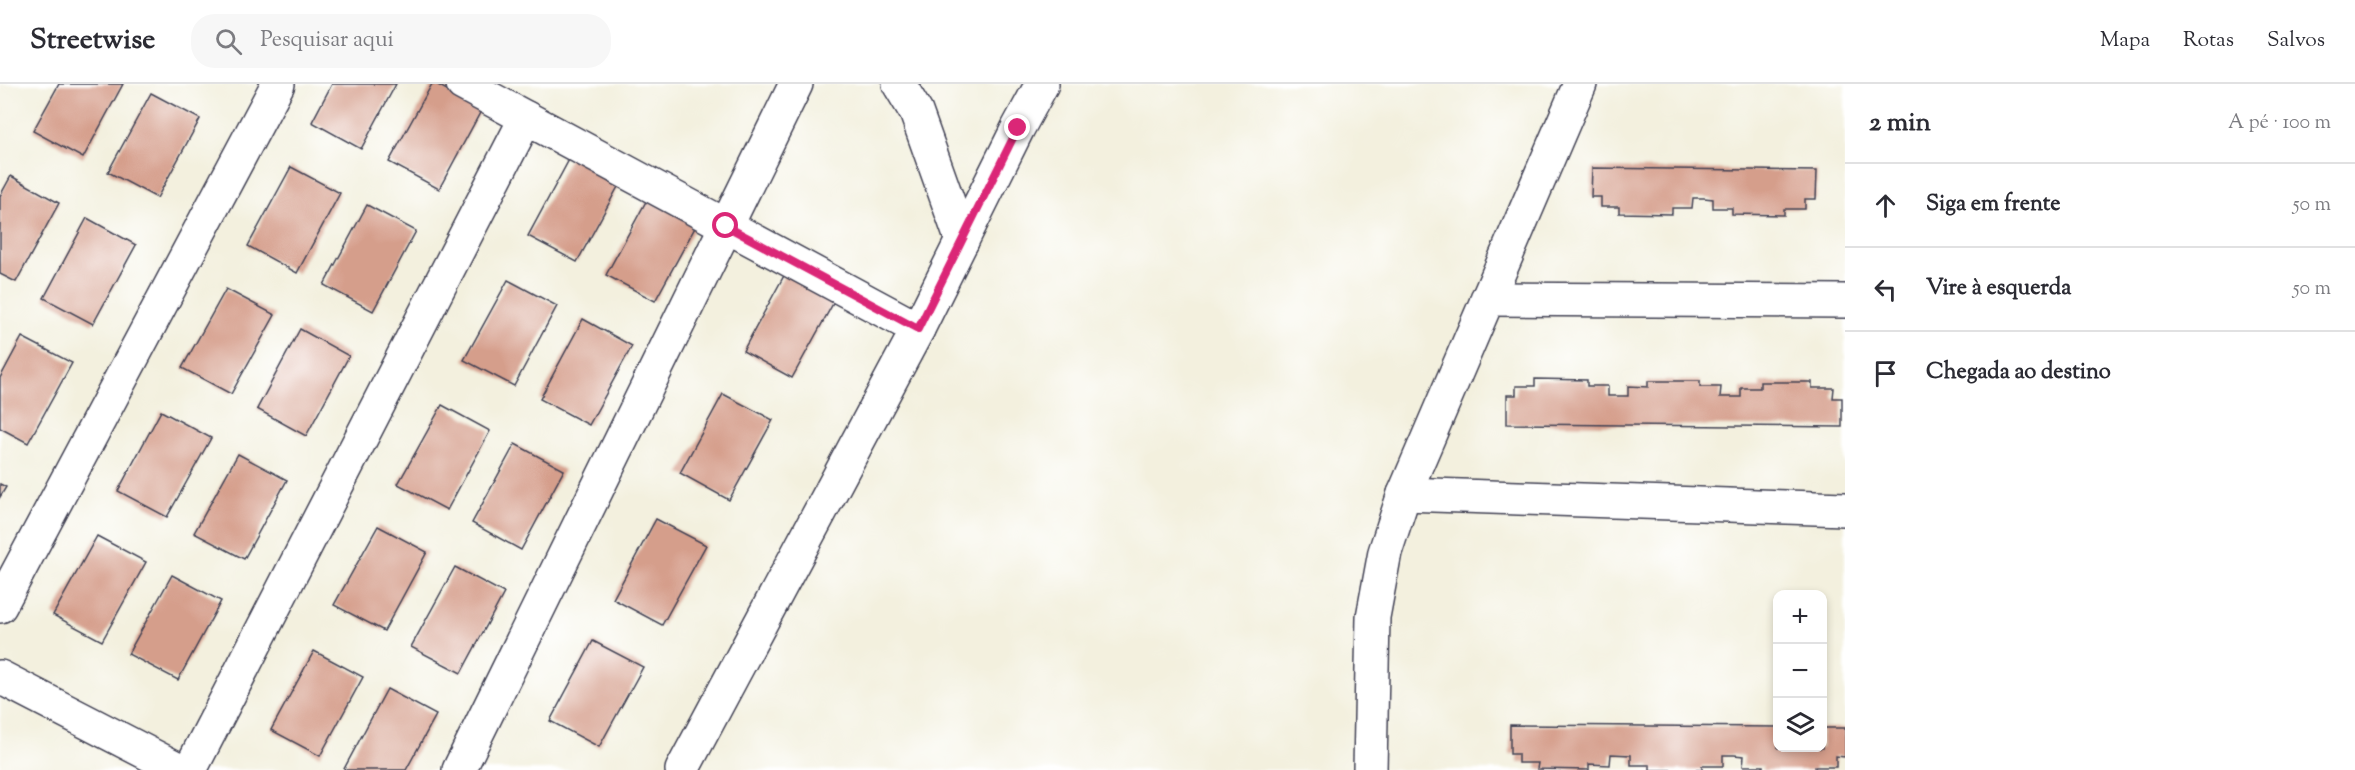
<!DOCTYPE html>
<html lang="pt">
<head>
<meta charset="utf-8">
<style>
  :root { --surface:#fff; --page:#f7f7f7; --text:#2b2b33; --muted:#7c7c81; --line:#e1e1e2 }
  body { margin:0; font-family:"Sorts Mill Goudy",serif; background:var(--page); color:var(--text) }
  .controls { position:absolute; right:18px; bottom:18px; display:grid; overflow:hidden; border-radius:12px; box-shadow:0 3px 9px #0003 }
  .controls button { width:54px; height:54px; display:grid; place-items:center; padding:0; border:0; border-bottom:2px solid var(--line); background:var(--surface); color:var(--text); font:30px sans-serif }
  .stop { position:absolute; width:18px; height:18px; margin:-14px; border:4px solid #db2777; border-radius:50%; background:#fff }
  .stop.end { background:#db2777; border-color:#fff; box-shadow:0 2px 6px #0008 }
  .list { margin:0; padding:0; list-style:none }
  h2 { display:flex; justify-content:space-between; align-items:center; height:78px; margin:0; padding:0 24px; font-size:26px }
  h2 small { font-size:20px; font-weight:400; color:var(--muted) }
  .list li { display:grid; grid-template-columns:39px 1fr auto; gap:18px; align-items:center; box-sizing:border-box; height:84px; padding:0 24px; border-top:2px solid var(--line) }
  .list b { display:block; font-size:22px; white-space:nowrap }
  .list em { font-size:20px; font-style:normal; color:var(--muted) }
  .icon { flex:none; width:33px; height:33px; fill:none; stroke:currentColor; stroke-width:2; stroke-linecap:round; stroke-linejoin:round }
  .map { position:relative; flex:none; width:1845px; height:686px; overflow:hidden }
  header { display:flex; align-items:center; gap:36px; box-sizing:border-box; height:84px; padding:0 30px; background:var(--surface); border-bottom:2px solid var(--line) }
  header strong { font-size:28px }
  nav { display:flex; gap:33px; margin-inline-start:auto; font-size:21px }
  .search { width:420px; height:54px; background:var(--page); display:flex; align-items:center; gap:15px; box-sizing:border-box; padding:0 21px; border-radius:24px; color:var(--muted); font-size:22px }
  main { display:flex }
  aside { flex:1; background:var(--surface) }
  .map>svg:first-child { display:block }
  .building { fill:#d59e8b }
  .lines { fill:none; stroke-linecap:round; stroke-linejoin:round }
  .minor-casing { stroke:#414153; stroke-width:36 }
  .minor { stroke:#fff; stroke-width:33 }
  .route { stroke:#db2777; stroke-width:8 }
</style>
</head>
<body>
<header>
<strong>Streetwise</strong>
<div class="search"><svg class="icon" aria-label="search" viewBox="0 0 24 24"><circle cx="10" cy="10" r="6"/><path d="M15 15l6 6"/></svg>Pesquisar aqui</div>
<nav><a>Mapa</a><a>Rotas</a><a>Salvos</a></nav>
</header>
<main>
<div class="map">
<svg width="1845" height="686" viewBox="0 0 1845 686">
  <rect width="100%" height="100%" fill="#fff"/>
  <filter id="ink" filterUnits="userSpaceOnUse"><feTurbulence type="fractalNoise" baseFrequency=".0167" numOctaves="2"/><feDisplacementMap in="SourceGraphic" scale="12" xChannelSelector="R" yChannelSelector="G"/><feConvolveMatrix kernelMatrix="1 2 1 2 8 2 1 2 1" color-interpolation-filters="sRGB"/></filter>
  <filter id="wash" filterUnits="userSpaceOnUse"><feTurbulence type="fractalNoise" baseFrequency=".008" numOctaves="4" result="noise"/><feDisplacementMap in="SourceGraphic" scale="24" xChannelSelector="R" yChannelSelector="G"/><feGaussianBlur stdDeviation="1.35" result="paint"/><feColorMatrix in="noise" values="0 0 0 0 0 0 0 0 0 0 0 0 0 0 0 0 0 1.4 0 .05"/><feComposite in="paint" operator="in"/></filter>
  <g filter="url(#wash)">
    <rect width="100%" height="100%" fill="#f3f0de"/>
    <g id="blocks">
      <!-- building -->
      <g class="building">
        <path d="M59,0H123L83,74L33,47Z"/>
        <path d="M332,0H396L361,65L312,38Z"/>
        <path d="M432,0H436L482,25L439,105L389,78Z"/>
        <path d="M151,9L200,35L157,114L108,88Z"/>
        <path d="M571,72L620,99L577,178L528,152Z"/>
        <path d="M291,83L340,109L297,189L248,162Z"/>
        <path d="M1592,84L1817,87L1816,115H1805V125H1784V131L1732,130V124H1713V115L1704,114H1693L1692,124H1672V130L1619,129V123H1601V113H1591Z"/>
        <path d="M11,92L59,119L16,198L0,190V112Z"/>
        <path d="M649,112L698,138L655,217L606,191Z"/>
        <path d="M367,121L416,147L373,227L324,201Z"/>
        <path d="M87,134L136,161L93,240L44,214Z"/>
        <path d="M786,188L836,214L792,294L743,267Z"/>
        <path d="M508,196L557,222L514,302L464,276Z"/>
        <path d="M226,205L275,231L231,310L182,284Z"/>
        <path d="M583,235L632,262L589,341L540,315Z"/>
        <path d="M300,245L349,272L306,352L257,325Z"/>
        <path d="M22,253L72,279L28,359L0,344V294Z"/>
        <path d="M1535,295L1587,296V302H1608V312H1628V302L1648,303V297H1700V303H1721L1720,313H1741V304H1760V298H1812V304H1834L1833,314H1842V343L1507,340V311H1516V302H1535Z"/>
        <path d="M723,310L773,336L729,416L680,389Z"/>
        <path d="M442,321L490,347L447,426L398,400Z"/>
        <path d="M161,327L211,354L167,433L118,407Z"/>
        <path d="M515,360L564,386L521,466L472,439Z"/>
        <path d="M238,370L287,396L244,475L194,449Z"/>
        <path d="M0,400L6,403L0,413Z"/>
        <path d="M656,435L706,461L662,541L613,515Z"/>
        <path d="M378,442L427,468L384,547L334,521Z"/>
        <path d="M97,452L146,478L102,557L53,531Z"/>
        <path d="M455,483L504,509L461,589L411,563Z"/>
        <path d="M172,491L221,517L178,596L128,570Z"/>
        <path d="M593,557L643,583L599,663L550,637Z"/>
        <path d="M314,567L363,593L320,672L271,646Z"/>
        <path d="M387,605L436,631L406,686H346L344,685Z"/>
        <path d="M1510,641L1778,643V664H1822V644H1845V673L1836,672V683H1815V686H1763V682H1743L1744,672L1734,671H1723V682H1702V686H1650V681H1631V671L1611,670L1610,681L1589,680V686L1537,685L1538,679H1518V670H1510Z"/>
      </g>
    </g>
  </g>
  <g filter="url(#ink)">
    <use href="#blocks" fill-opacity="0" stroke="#414153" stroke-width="1.5"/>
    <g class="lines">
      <!-- minor casing -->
      <g class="minor-casing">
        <g id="minor">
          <path d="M463,0L918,245"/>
          <path d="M899,0L916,28L962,157"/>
          <path d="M1487,215L1845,217"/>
          <path d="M1404,410L1845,425"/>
          <path d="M0,522L278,0"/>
          <path d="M0,593L180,686"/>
          <path d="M190,686L526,34"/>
          <path d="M459,686L796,0"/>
          <path d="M682,686L918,245L1018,44L1042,0"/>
          <path d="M1370,686L1373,533L1385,468L1404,410L1580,0"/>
        </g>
      </g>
      <!-- minor -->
      <use href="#minor" class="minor"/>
    </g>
  </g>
  <g class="lines" filter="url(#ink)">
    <!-- route -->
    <path class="route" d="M726,142L918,245L1018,44"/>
  </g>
</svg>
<div class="controls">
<button>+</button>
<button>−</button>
<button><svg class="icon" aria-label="layers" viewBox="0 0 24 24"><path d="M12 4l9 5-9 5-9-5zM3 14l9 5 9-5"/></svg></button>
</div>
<div class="stop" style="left:726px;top:142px"></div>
<div class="stop end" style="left:1018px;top:44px"></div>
</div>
<aside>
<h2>2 min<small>A pé · 100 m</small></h2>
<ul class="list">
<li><svg class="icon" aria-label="ahead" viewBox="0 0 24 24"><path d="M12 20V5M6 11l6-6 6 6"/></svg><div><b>Siga em frente</b></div><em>50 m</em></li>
<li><svg class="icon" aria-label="left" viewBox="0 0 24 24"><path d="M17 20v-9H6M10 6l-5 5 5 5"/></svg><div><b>Vire à esquerda</b></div><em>50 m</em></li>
<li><svg class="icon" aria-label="arrive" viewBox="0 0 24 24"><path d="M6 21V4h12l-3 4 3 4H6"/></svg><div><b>Chegada ao destino</b></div></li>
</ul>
</aside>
</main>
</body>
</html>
